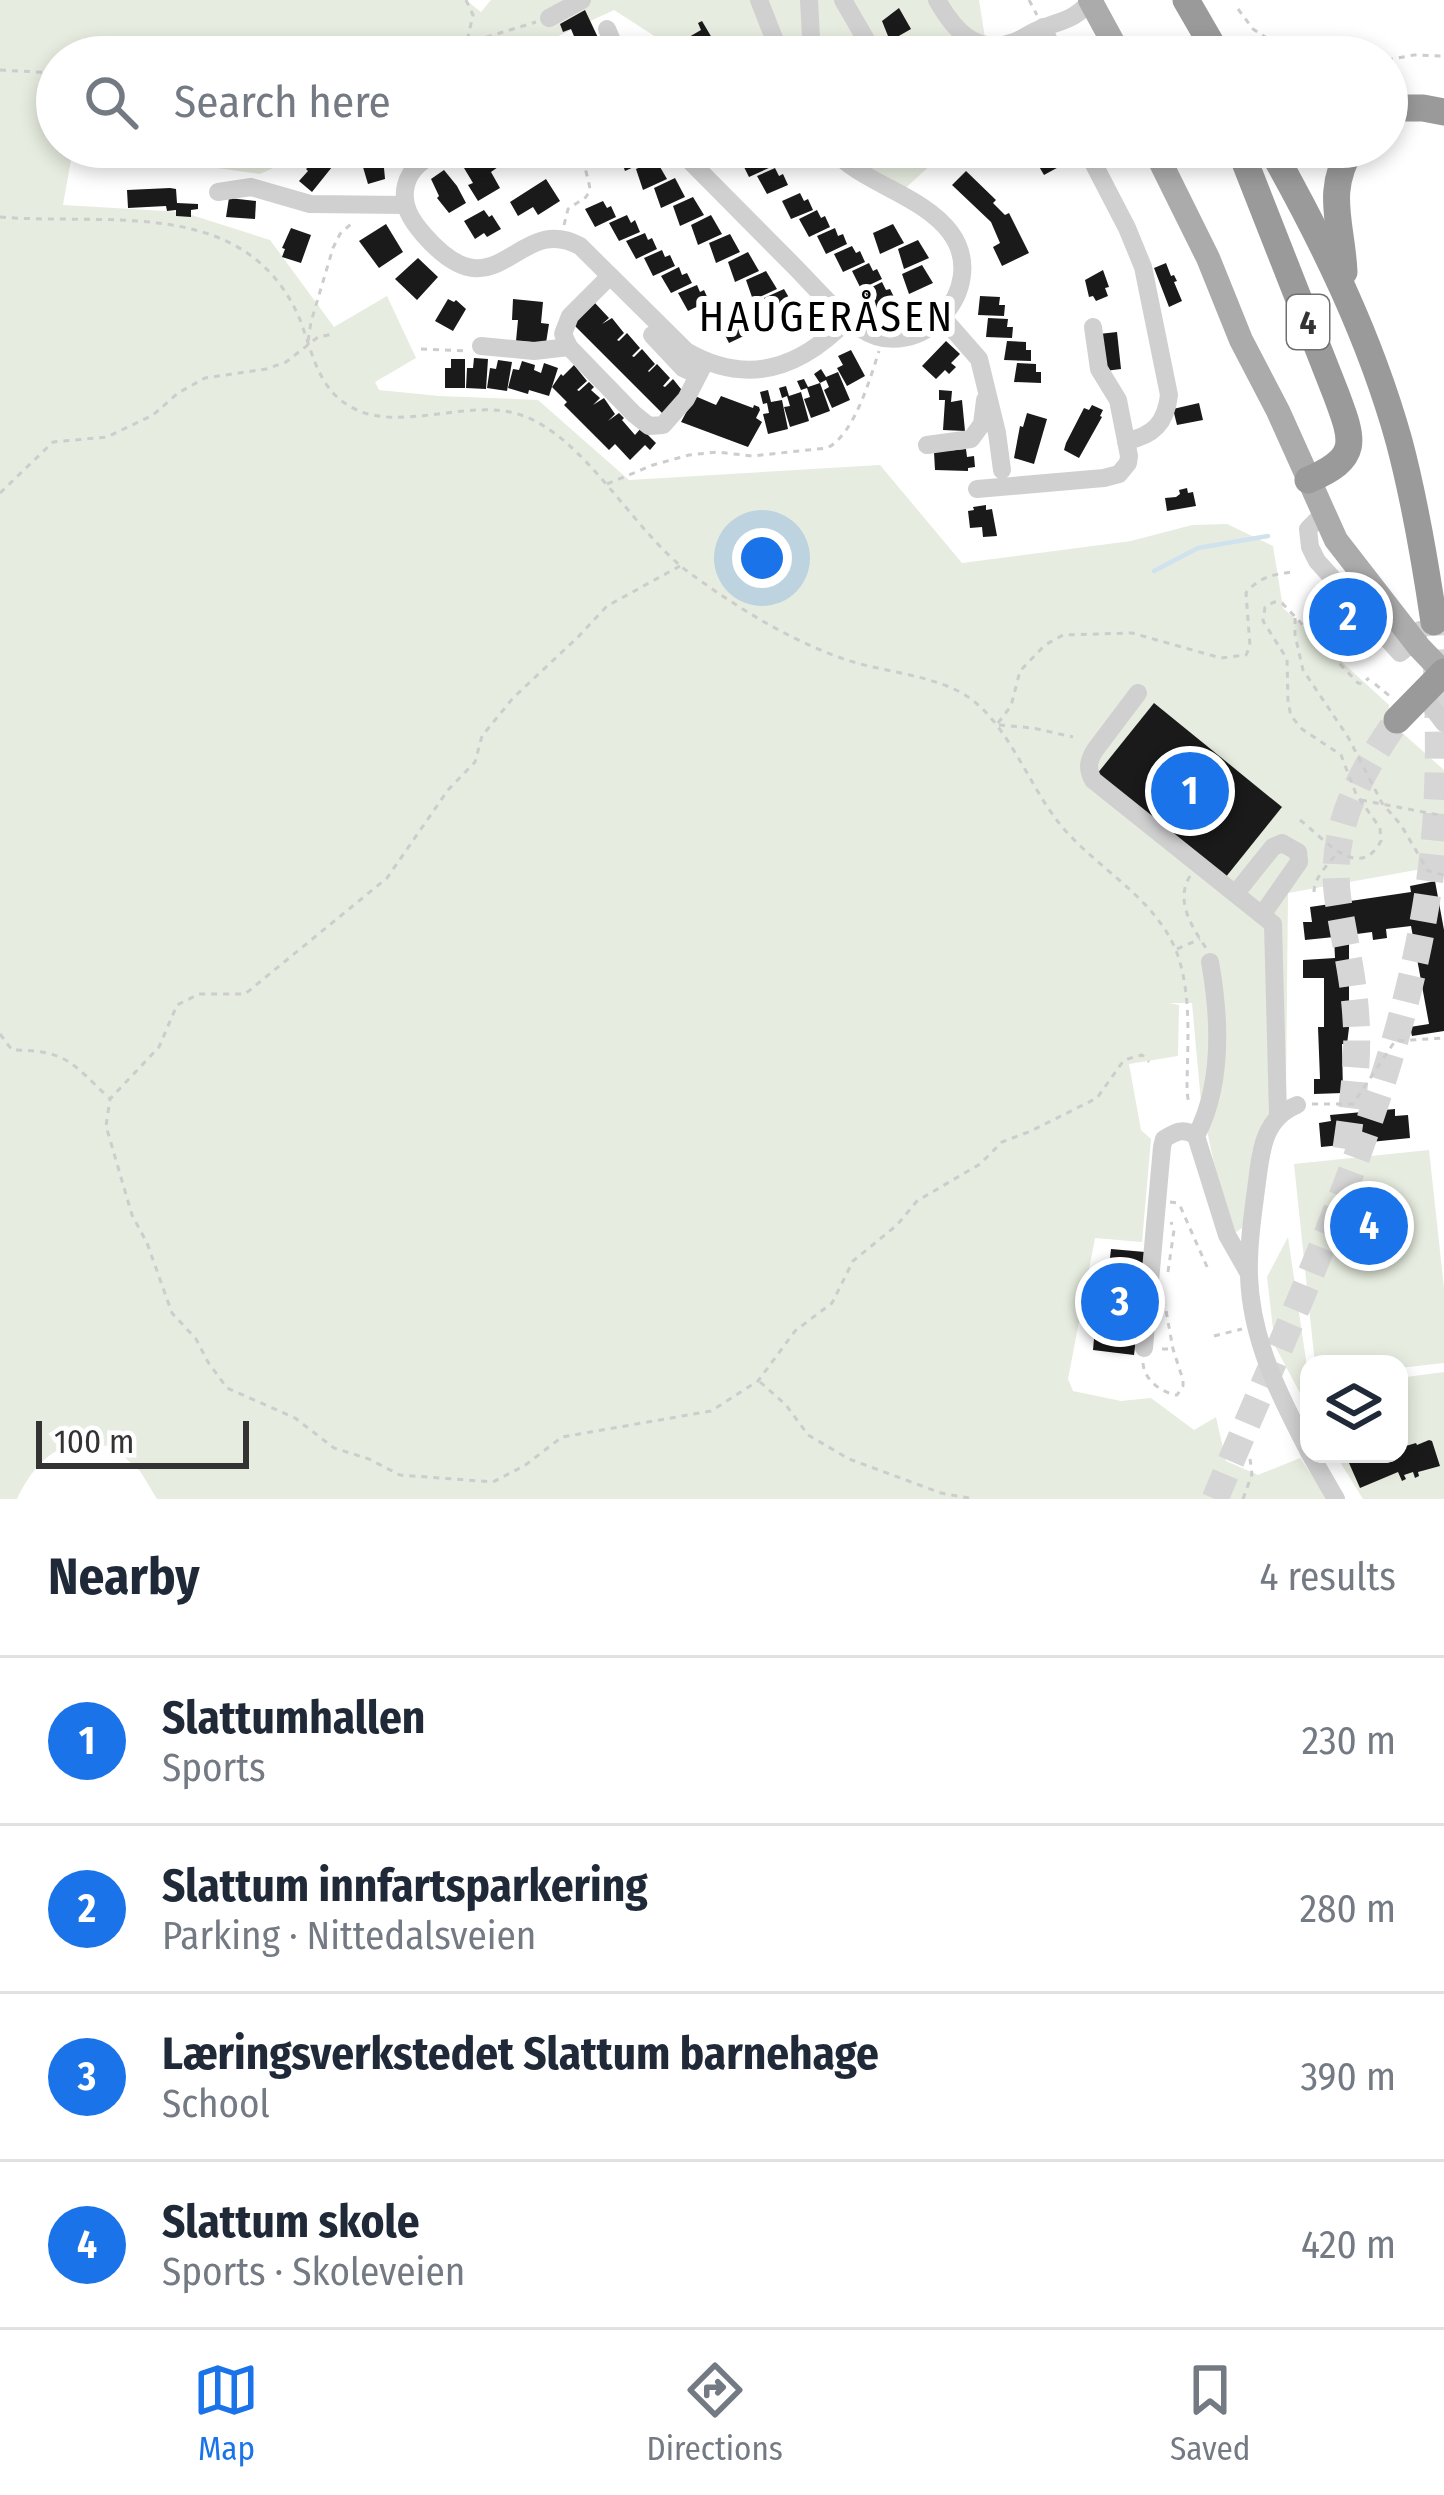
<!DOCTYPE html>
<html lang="en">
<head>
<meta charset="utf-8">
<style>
  :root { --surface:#fff; --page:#f2f2f3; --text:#1f2937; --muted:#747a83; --line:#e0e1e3; --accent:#1a73e8 }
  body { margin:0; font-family:"Fira Sans Condensed",sans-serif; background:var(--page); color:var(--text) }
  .controls { position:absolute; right:36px; bottom:36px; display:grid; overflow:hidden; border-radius:24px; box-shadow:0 6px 18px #0003 }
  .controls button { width:108px; height:108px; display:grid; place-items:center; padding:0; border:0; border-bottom:3px solid var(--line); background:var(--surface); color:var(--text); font:60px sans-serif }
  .scale { position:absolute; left:36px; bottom:30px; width:213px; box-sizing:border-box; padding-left:12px; border:6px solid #333; border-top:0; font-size:33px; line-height:42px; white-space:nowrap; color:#333; -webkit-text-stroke:9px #fff; paint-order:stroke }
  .you { position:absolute; left:762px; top:558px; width:42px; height:42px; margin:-30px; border:9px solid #fff; border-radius:50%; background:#1a73e8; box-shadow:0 0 0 18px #1a73e833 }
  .badge { display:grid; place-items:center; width:78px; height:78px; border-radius:50%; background:var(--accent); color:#fff; font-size:39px; font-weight:700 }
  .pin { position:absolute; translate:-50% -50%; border:6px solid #fff; box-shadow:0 3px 12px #0006 }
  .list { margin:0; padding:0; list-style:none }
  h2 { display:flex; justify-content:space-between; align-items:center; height:156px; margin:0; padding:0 48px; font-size:51px }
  h2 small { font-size:39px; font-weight:400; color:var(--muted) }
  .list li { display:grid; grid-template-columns:78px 1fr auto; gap:36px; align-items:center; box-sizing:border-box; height:168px; padding:0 48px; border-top:3px solid var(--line) }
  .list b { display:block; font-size:45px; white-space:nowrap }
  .list p { margin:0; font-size:39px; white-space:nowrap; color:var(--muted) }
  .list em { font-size:39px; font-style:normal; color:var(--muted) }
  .icon { flex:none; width:66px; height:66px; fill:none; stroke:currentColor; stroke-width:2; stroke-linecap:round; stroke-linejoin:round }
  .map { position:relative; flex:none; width:1444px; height:1499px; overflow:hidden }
  .search { position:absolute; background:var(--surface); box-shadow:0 6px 18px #0003; left:36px; right:36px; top:36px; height:132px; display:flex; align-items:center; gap:30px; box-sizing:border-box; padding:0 42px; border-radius:66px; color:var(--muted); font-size:45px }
  .sheet { height:828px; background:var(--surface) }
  nav { display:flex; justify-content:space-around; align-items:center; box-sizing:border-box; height:168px; border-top:3px solid var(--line); background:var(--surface); font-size:33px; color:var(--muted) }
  nav a { display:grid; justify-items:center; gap:6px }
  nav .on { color:var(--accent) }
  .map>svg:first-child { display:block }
  .green { fill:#e6ecdf }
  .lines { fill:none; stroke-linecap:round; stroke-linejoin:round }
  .stream { stroke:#cfe2ee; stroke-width:4.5 }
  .building { fill:#1a1a1a }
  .highway-tunnel { stroke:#d6d6d6; stroke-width:27; stroke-dasharray:27 14; stroke-linecap:butt }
  .path { stroke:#cdcdcd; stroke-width:3; stroke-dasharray:6 6; stroke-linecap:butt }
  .minor { stroke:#d0d0d0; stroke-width:18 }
  .major { stroke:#ababab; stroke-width:24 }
  .highway { stroke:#9a9a9a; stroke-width:27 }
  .labels { text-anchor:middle; stroke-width:12; stroke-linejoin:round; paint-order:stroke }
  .shield { fill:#fff; stroke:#707070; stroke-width:3 }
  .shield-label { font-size:33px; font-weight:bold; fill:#333 }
  .quarter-label { font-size:42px; letter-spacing:3px; fill:#000; stroke:#fff }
</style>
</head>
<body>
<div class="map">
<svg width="1444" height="1499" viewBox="0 0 1444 1499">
  <rect width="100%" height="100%" fill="#fff"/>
  <!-- green -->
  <g class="green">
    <path d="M0,0H466L481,12L491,0H979L988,57H687L614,10L513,57H57V147H319L260,174L73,148L63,205L182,212L270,240L334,327L387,296L416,358L375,382L379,390L439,396L538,400L629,480L880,465L962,563L1131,541L1192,525L1227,524L1273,546L1283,608L1389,705V721L1444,770V865L1288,893L1286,1089L1252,1152L1250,1222L1235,1233L1216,1173L1201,1102L1192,1003H1169L1179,1005L1178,1056L1129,1064L1141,1130L1151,1139L1142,1242L1095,1238L1068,1379L1073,1391L1121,1401L1151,1398L1194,1430L1216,1417L1226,1461L1258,1475L1300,1458L1328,1499H157L140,1471L112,1446C99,1446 84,1443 72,1445C46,1450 27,1477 17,1499H0Z"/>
    <path d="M824,147H950L898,195Z"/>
    <path d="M1429,1150L1444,1288V1363L1399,1368V1364H1315L1294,1164Z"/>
    <path d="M1288,1237L1309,1381V1410L1275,1346L1267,1277Z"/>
    <path d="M1444,1372V1499H1363L1335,1454H1399V1378Z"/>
  </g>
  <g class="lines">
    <!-- stream -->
    <path class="stream" d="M1154,571L1198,548L1268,536"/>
  </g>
  <!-- building -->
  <g class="building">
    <path d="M899,8L911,29L890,41L882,21Z"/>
    <path d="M585,10L601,44L581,53L571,29L563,32L560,24Z"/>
    <path d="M702,21L712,38L687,52L682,41L701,30L698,23Z"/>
    <path d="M357,147H382L385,179L368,184Z"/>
    <path d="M626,147H643L649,160L625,171L618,151Z"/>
    <path d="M1055,147L1064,164L1044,175L1034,158Z"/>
    <path d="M486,148L498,167L491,172L500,188L478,201L468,185L473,183L461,163Z"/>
    <path d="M758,151L762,159L766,157L771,167L749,177L740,159Z"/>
    <path d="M320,157L332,167L312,192L299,181L308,171L306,169Z"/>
    <path d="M656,160L667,179L643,190L636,169Z"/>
    <path d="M775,168L779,176L783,174L788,185L767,194L757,176Z"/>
    <path d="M444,170L457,186L466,203L449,213L437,198L439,196L431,179Z"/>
    <path d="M966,171L996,200L993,203L1005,215L1009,213L1029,253L1002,266L993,247L1000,243L991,222L952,185Z"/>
    <path d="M675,178L685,197L661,208L654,188Z"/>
    <path d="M546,179L560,201L538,215L533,207L518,216L510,202Z"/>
    <path d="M170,188L176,189L177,203L198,204V209L191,210V217L176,216V210L167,211L166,206L128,208L127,190Z"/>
    <path d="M800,193L804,201L808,199L813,210L791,219L782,201Z"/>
    <path d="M693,197L704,215L680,226L673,206Z"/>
    <path d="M229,198L256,201L255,219L226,217Z"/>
    <path d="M603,201L607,208L611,206L616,217L595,227L585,209Z"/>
    <path d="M484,210L489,217L492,215L501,229L487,237L484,233L475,239L464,221Z"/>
    <path d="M817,210L821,218L825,216L830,227L809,237L799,219Z"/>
    <path d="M627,215L631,223L635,220L640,232L619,241L609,223Z"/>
    <path d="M711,215L722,234L698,245L691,225Z"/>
    <path d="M386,224L403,252L379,268L359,241Z"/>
    <path d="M893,224L904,243L880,254L873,233Z"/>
    <path d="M291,228L311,235L301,263L282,257L285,249L282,248Z"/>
    <path d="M835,228L838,236L843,234L847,244L826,254L817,236Z"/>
    <path d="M645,233L648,240L652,238L657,249L636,259L626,241Z"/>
    <path d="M730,234L740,252L716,263L709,243Z"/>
    <path d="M918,240L929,258L904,269L898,249Z"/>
    <path d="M852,246L856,253L860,251L865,262L843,272L834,254Z"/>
    <path d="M662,250L665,257L670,255L675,266L653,276L644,258Z"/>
    <path d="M748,252L759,271L735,282L728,262Z"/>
    <path d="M418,258L438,277L417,300L395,279Z"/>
    <path d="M869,263L873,271L877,269L882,279L861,289L852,271Z"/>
    <path d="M1166,263L1171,276L1174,275L1177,281L1174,282L1182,301L1169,307L1154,268Z"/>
    <path d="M922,265L933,283L909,294L902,274Z"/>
    <path d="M679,267L682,275L687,273L692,283L671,293L661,276Z"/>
    <path d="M1103,270L1109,287L1105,288L1108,296L1096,301L1093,296L1089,297L1085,280Z"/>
    <path d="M766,271L777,289L753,300L746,280Z"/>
    <path d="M882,282L886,290L890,289L895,299L874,309L864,291Z"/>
    <path d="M697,285L700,292L704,290L709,301L688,311L678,293Z"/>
    <path d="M784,289L795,308L770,320L766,312L770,310L764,298Z"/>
    <path d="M980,296L1000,297L999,305H1005L1004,316L978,315Z"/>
    <path d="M448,299L454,302L456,300L466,309L453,331L435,321Z"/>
    <path d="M513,299L543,302L541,323L549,324L546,343L516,341L518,320H512Z"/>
    <path d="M715,302L718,310L723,308L727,318L706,328L697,310Z"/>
    <path d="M595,303L609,318L602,324L612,318L624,333L617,340L619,341L627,333L640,348L632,356L634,357L642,349L655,364L648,371L649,372L657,364L670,378L663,386L665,387L673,379L685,394L664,415L573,324Z"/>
    <path d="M738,317L741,324L746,322L750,333L729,343L720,325Z"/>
    <path d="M988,318L1008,319L1007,327H1013L1012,338L986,337Z"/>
    <path d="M1117,332L1121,369L1105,371L1099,334Z"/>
    <path d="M946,341L960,354L951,363L956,367L949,374L945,370L936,379L922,366Z"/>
    <path d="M1007,341L1026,342V350H1031V361L1004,360Z"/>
    <path d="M851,350L865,376L847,386L837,368L843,365L838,356Z"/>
    <path d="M474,358L488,359L486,389L466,388L467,368H473Z"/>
    <path d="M451,359H465V388H445V368H451Z"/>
    <path d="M498,360L512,362L507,391L487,388L490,368L496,369Z"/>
    <path d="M522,361L535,365L534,370L541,373L544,363L558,368L549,396L529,390L528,394L508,388L513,369L519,370Z"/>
    <path d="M1017,363L1036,364V372H1041V383L1014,382Z"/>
    <path d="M574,365L587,381L577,390L579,391L589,382L594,387L591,390L600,398L593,405L604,398L615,414L608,421L619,413L624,418L622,420L635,435L641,428L656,443L650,450L645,445L630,460L615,444L609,450L564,405L567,402L552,387L561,374L563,376Z"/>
    <path d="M821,369L826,377L838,372L850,400L832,408L824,390L829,387L826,380L820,383L814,374Z"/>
    <path d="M804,379L808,387L820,383L830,411L811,418L804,399L810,397L807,388L801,390L797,381Z"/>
    <path d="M786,386L789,396L801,392L809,421L790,427L784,407L790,406L787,396L782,398L779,388Z"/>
    <path d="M768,390L771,402L782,400L788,429L768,434L763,414L769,413L767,403L763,404L760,392Z"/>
    <path d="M939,390L952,391L951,402L962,400L965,431L943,430L945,400H939Z"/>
    <path d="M695,396L716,405L721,396L753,408L754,405L759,407L760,410L756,418L762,422L748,447L681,422Z"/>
    <path d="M1199,403L1203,420L1177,425L1173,409Z"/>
    <path d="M1092,405L1103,410L1100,416L1102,417L1079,458L1064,450L1066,443L1084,408L1089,410Z"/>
    <path d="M1027,413L1047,419L1034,464L1014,458L1020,426L1023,427Z"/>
    <path d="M966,449L967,457L974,456L975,467L968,468V471L935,470L934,452Z"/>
    <path d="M1187,488L1188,493L1193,492L1196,506L1167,511L1165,498L1176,497L1180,494L1179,490Z"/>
    <path d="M986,505V510L992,509L997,536L983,537L982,527L970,528L968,511L974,510L973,507Z"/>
    <path d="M1154,703L1282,807L1225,878L1097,774Z"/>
    <path d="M1435,881L1444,930V1031L1412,1036L1410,1027L1429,1024L1411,926L1386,929L1387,938L1373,940L1372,932L1349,935V1028L1347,1044H1342L1343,1093L1314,1094V1079H1320L1318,1027H1324V978H1303V960L1335,958L1334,937L1305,940L1303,922H1312L1310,907L1411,892L1410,886Z"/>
    <path d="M1395,1109V1116L1408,1115L1410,1138L1321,1147L1319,1123L1331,1121L1330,1115Z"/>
    <path d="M1111,1249L1145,1252L1141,1331L1137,1330L1134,1355L1093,1350L1095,1327H1102Z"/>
    <path d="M1429,1440L1432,1441L1440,1466L1418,1472L1419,1476L1415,1478L1413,1472L1404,1475L1406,1479L1402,1481L1398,1472L1360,1488L1349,1463L1356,1460L1355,1457L1360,1455L1362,1458L1366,1454H1399V1448L1416,1443L1417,1445Z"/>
  </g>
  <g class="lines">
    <!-- highway-tunnel -->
    <g class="highway-tunnel">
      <path d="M1346,1149C1352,1107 1359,1061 1356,1019C1354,979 1344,939 1338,900C1328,830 1359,775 1397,720"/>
      <path d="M1215,1499C1298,1300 1401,1092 1430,878C1442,792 1439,707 1434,622"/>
    </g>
    <!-- path -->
    <g class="path">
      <path d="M466,0L473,15L467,41"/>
      <path d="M1029,0L1037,15"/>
      <path d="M1238,9L1253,29L1296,57"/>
      <path d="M1070,40L1080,57"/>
      <path d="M459,57L467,43L536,22"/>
      <path d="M1387,60L1414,55L1444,56"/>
      <path d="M0,70L57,73"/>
      <path d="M0,217C106,226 243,195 298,315C312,348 316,388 351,407C398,434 470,397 521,415C586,437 634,533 691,574C738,608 786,638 841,658C877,671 919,673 954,689C1004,711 1026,782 1059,823C1094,867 1151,894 1175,948C1193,992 1187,1046 1187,1092L1189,1105"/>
      <path d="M564,225L568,209L586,197L590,190C588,171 578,163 594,147"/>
      <path d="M308,341L311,322L333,248L340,234L352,223"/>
      <path d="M421,349L467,351"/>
      <path d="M607,484L653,465L689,455L717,452L752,456L827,448C854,435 870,379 879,351"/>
      <path d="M0,493L53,442L107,437L153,415L178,393L205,378L266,369L286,362L318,337L333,334"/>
      <path d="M680,566L607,606L578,637L513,698L482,736L475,762L448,790L387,878L245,994H199L177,1005L159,1047L110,1099L106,1126L132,1215L147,1243L172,1313L196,1339L208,1362L227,1388L295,1418L334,1448L369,1459L400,1475L493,1482L524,1466L562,1437L711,1411L758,1381L795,1331L832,1303L853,1261L897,1225L917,1201L980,1164L1002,1142L1031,1131L1097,1098L1124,1060L1142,1055L1149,1062"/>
      <path d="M1295,618V635L1303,670L1348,737L1382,803L1401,825L1428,871L1444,875"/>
      <path d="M1375,684L1392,698"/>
      <path d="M998,723L1011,706L1020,671L1045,645L1063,635L1132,633L1221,658L1246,655L1250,646L1246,593C1259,577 1274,574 1293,572"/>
      <path d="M999,725L1033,728L1073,737"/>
      <path d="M1361,800L1444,816"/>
      <path d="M1300,820C1324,838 1358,883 1381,841L1380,828L1356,794L1341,755L1302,729L1291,716L1288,702L1287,659L1263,621L1265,607L1274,602L1282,603L1358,683L1362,684L1369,678"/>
      <path d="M1190,876C1175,900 1191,926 1206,948"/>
      <path d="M1314,892C1314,877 1328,865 1337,853"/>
      <path d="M1177,949L1200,939"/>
      <path d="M0,1034L12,1050C66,1050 71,1062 109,1098"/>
      <path d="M1312,1104H1353L1395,1041L1444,1038"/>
      <path d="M1170,1202L1177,1203L1181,1208L1208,1269"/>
      <path d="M1168,1272L1174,1230L1171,1222"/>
      <path d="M1214,1336L1242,1329"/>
      <path d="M1162,1349H1173"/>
      <path d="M1143,1363C1144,1380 1162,1393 1177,1395L1183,1386V1380L1173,1349L1165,1305"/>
      <path d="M760,1382L786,1405L808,1435L849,1459L941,1493L974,1499"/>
      <path d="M1243,1499L1252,1474L1250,1459"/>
    </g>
    <!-- minor -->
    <g class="minor">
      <path d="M759,0L777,46L792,57"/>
      <path d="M809,0L812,57"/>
      <path d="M843,0L876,57"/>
      <path d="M937,0C954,30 976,56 1014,42C1023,39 1031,32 1040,29C1060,21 1077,19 1090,1"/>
      <path d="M549,18L582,0"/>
      <path d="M1043,27L1056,57"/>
      <path d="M607,29L619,57"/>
      <path d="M445,147C429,157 411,165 406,185C401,205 411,220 424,235C498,320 516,211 580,246L686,351C748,387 801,368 848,319"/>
      <path d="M676,147C715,186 754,226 793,265C814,286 835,312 860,328C918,368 992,288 950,232C921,194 862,184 830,147"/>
      <path d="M1085,147L1127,228L1143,267L1169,395C1166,423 1153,436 1126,441"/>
      <path d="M218,192L251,187L310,204L405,205"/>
      <path d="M610,276L570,316L563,334L569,347L634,414L649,426L663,425L686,399L705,362"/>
      <path d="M943,318L979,359L997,433L1002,470"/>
      <path d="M652,335L683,368L698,375"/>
      <path d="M481,346L534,351L569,347"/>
      <path d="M927,445L971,439L982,424L985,400"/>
      <path d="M977,489L1104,478L1119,474L1128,463L1129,456L1118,400L1099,369L1093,327"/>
      <path d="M1323,514L1308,529L1310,547L1317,561L1400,653L1415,641L1420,630"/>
      <path d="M1428,688V702L1444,723"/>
      <path d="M1138,693L1095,750C1088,761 1087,769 1093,780L1273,924L1278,1115"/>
      <path d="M1236,893L1273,847L1282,843L1298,852L1299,862L1262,915"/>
      <path d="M1210,962C1220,1018 1223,1085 1196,1136L1227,1235L1248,1272"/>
      <path d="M1297,1105C1264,1118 1261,1150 1257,1182C1253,1213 1248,1245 1249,1276C1251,1340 1280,1397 1309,1452"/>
      <path d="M1144,1348L1162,1147L1164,1139C1175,1132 1184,1127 1196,1136"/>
      <path d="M1310,1454L1336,1499"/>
    </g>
    <!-- major -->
    <g class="major">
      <path d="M1090,0L1121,57"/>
      <path d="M1153,147L1208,258L1241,340L1278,411L1336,540L1419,647L1444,673"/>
    </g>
    <!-- highway -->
    <g class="highway">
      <path d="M1186,0L1219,57"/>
      <path d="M1387,108H1423L1444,112"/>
      <path d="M1239,147L1336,394C1354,442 1360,458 1308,480"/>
      <path d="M1270,147C1323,241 1370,337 1399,441C1415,501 1425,561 1434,622"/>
      <path d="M1344,272C1342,224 1324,192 1352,147"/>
      <path d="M1397,720L1444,672"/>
    </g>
  </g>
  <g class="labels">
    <!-- shield labels -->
    <rect class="shield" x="1287" y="295" width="42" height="54" rx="9"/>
    <g class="shield-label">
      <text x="1308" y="334">4</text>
    </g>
    <!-- quarter labels -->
    <g class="quarter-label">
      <text x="827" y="331">HAUGERÅSEN</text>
    </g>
  </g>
</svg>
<div class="controls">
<button><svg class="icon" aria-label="layers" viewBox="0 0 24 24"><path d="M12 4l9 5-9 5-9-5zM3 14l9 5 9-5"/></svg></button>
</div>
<div class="scale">100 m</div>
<div class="you"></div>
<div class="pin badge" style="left:1190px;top:791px">1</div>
<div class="pin badge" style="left:1348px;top:617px">2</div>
<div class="pin badge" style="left:1120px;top:1302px">3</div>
<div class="pin badge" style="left:1369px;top:1226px">4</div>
<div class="search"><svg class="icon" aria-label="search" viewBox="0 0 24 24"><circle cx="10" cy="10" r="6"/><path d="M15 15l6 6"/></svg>Search here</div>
</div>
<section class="sheet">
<h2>Nearby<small>4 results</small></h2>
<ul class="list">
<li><span class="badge">1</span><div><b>Slattumhallen</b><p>Sports</p></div><em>230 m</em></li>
<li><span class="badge">2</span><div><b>Slattum innfartsparkering</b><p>Parking · Nittedalsveien</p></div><em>280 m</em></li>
<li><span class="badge">3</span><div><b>Læringsverkstedet Slattum barnehage</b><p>School</p></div><em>390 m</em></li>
<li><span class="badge">4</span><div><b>Slattum skole</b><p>Sports · Skoleveien</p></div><em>420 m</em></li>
</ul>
</section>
<nav>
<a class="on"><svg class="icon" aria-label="map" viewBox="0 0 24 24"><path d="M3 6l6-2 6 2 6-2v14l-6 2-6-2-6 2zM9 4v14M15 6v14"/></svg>Map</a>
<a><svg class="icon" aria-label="directions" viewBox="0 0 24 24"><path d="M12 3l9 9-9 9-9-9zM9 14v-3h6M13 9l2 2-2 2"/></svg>Directions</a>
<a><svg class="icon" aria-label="saved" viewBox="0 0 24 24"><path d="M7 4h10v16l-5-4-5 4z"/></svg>Saved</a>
</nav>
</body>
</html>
